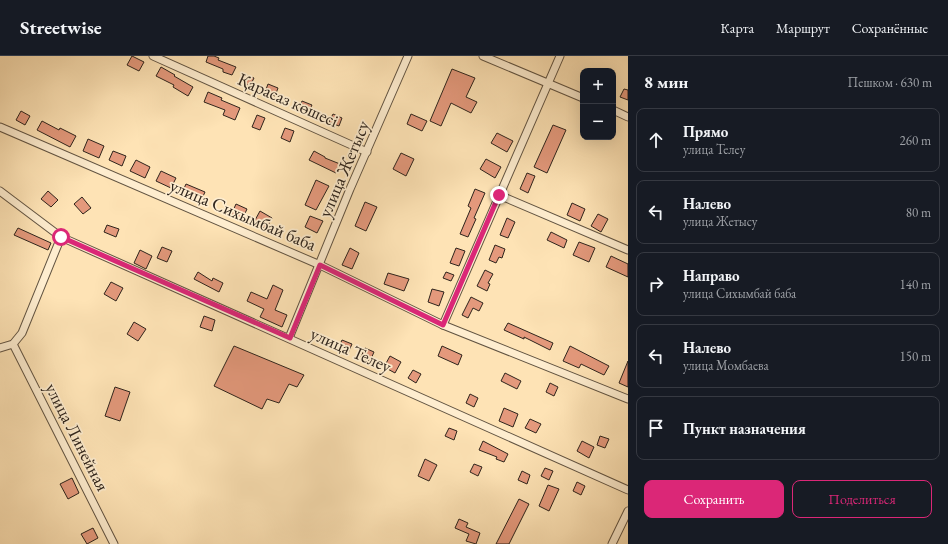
<!DOCTYPE html>
<html lang="ru">
<head>
<meta charset="utf-8">
<style>
  :root { --surface:#171b24; --page:#20242c; --text:#f1f3f6; --muted:#9ea1a6; --line:#363941; --accent:#db2777 }
  body { margin:0; font-family:"EB Garamond",serif; background:var(--page); color:var(--text) }
  .controls { position:absolute; right:12px; top:12px; display:grid; overflow:hidden; border-radius:8px; box-shadow:0 4px 16px #0002 }
  .controls button { width:36px; height:36px; display:grid; place-items:center; padding:0; border:0; border-bottom:1px solid var(--line); background:var(--surface); color:var(--text); font:20px sans-serif }
  .stop { position:absolute; width:12px; height:12px; margin:-9px; border:3px solid #db2777; border-radius:50%; background:#fff }
  .stop.end { background:#db2777; border-color:#fff; box-shadow:0 1px 4px #0008 }
  .list { margin:0; padding:0; list-style:none }
  h2 { display:flex; justify-content:space-between; align-items:center; height:52px; margin:0; padding:0 16px; font-size:17px }
  h2 small { font-size:13px; font-weight:400; color:var(--muted) }
  .list li { display:grid; grid-template-columns:26px 1fr auto; gap:12px; align-items:center; box-sizing:border-box; height:64px; margin:0 8px 8px; padding:0 8px; border:1px solid var(--line); border-radius:8px }
  .list b { display:block; font-size:15px; white-space:nowrap }
  .list p { margin:0; font-size:13px; white-space:nowrap; color:var(--muted) }
  .list em { font-size:13px; font-style:normal; color:var(--muted) }
  .actions { display:flex; gap:8px; padding:12px 16px }
  .actions a { flex:1; padding:9px 0; border:1px solid var(--accent); border-radius:8px; text-align:center; font-size:14px; color:var(--accent) }
  .actions .main { background:var(--accent); color:#fff }
  .icon { flex:none; width:22px; height:22px; fill:none; stroke:currentColor; stroke-width:2; stroke-linecap:round; stroke-linejoin:round }
  .map { position:relative; flex:none; width:628px; height:488px; overflow:hidden }
  header { display:flex; align-items:center; gap:24px; box-sizing:border-box; height:56px; padding:0 20px; background:var(--surface); border-bottom:1px solid var(--line) }
  header strong { font-size:19px }
  nav { display:flex; gap:22px; margin-inline-start:auto; font-size:14px }
  main { display:flex }
  aside { flex:1; background:var(--surface) }
  .map>svg:first-child { display:block }
  .building { fill:#e4997c; stroke:#2e241c }
  .lines { fill:none; stroke-linecap:round; stroke-linejoin:round }
  .minor-casing { stroke:#625442; stroke-width:9 }
  .minor { stroke:#feedcf; stroke-width:7 }
  .route { stroke:#db2777; stroke-width:5 }
  .labels { text-anchor:middle; stroke-width:3.5; stroke-linejoin:round; paint-order:stroke }
  .street-label { font-size:18px; fill:#2e241c; stroke:#feedcf }
</style>
</head>
<body>
<header>
<strong>Streetwise</strong>
<nav><a>Карта</a><a>Маршрут</a><a>Сохранённые</a></nav>
</header>
<main>
<div class="map">
<svg width="628" height="488" viewBox="0 0 628 488">
  <rect width="100%" height="100%" fill="#fee3b5"/>
  <filter id="stains"><feTurbulence type="fractalNoise" baseFrequency=".005" numOctaves="4"/><feColorMatrix values="0 0 0 0 .2 0 0 0 0 .09 0 0 0 0 .02 0 0 0 .5 -.17"/></filter>
  <radialGradient id="worn" r=".72"><stop offset=".6" stop-color="#630" stop-opacity="0"/><stop offset="1" stop-color="#630" stop-opacity=".3"/></radialGradient>
  <!-- building -->
  <g class="building">
    <path d="M132,0L144,6L139,15L127,9Z"/>
    <path d="M208,0H214L219,2L218,4L236,11L232,19L223,16V13L206,6Z"/>
    <path d="M161,11L175,19L174,20L193,31L188,40L173,31L174,29L156,20Z"/>
    <path d="M452,13L475,22L466,41L477,46L471,57L451,47L441,70L430,65Z"/>
    <path d="M244,18L254,22L250,30L241,26Z"/>
    <path d="M268,28L278,32L275,40L265,36Z"/>
    <path d="M624,33L628,34V44L620,41Z"/>
    <path d="M208,36L222,42L221,44L240,52L235,64L223,59L225,54L204,46Z"/>
    <path d="M302,45L312,49L308,57L299,53Z"/>
    <path d="M21,55L30,60L25,69L16,64Z"/>
    <path d="M333,58L342,62L339,70L329,66Z"/>
    <path d="M411,58L427,65L422,75L407,68Z"/>
    <path d="M257,59L265,62L260,74L252,71Z"/>
    <path d="M42,65L59,74L60,72L76,80L70,91L37,74Z"/>
    <path d="M553,69L566,74L547,117L534,111Z"/>
    <path d="M285,72L294,75L290,86L281,82Z"/>
    <path d="M497,77L513,85L507,96L491,87Z"/>
    <path d="M88,83L104,90L99,102L83,95Z"/>
    <path d="M113,95L126,100L122,110L109,104Z"/>
    <path d="M314,95L325,101V102L340,108L336,117L309,104Z"/>
    <path d="M401,97L414,103L406,120L393,113Z"/>
    <path d="M486,103L501,111L495,122L480,113Z"/>
    <path d="M136,104L150,111L145,122L130,115Z"/>
    <path d="M161,115L176,122L171,132L156,125Z"/>
    <path d="M527,117L535,120L528,137L520,133Z"/>
    <path d="M316,124L329,130L316,154L305,149Z"/>
    <path d="M186,128L205,136L200,147L181,139Z"/>
    <path d="M475,133L485,137L474,162L476,163L468,181L460,178L471,152L468,150Z"/>
    <path d="M48,135L58,144L51,151L41,143Z"/>
    <path d="M82,141L91,152L83,158L74,148Z"/>
    <path d="M365,146L377,151L366,175L355,170Z"/>
    <path d="M572,147L585,153L580,165L567,159Z"/>
    <path d="M236,148L247,153L242,164L231,159Z"/>
    <path d="M260,155L272,162L266,173L254,166Z"/>
    <path d="M598,158L608,163L601,176L591,170Z"/>
    <path d="M310,160L323,165L317,177L305,171Z"/>
    <path d="M507,162L515,166L508,182L500,179Z"/>
    <path d="M107,169L119,173L116,181L104,176Z"/>
    <path d="M18,172L51,187L48,194L14,179Z"/>
    <path d="M551,176L567,184L564,192L547,184Z"/>
    <path d="M579,186L595,192L589,206L573,199Z"/>
    <path d="M495,189L505,193L502,202L499,201L496,207L489,204Z"/>
    <path d="M162,191L172,195L167,206L157,202Z"/>
    <path d="M350,192L359,197L352,213L342,209Z"/>
    <path d="M456,192L465,195L459,210L450,207Z"/>
    <path d="M140,194L152,200L146,213L134,207Z"/>
    <path d="M611,200L628,208V221L606,211Z"/>
    <path d="M485,214L493,218L488,227L490,228L487,235L477,230Z"/>
    <path d="M198,216L212,225L213,222L223,227L219,236L194,223Z"/>
    <path d="M446,216L454,219L451,225L443,222Z"/>
    <path d="M388,217L409,223L404,235L384,228Z"/>
    <path d="M111,226L123,232L116,245L104,238Z"/>
    <path d="M273,229L283,234L275,254L287,259L282,271L260,261L264,253L247,245L251,236L267,243Z"/>
    <path d="M432,233L444,236L439,250L428,246Z"/>
    <path d="M471,241L483,247L479,255L473,252L468,262L462,259Z"/>
    <path d="M204,260L215,264L212,275L200,271Z"/>
    <path d="M134,266L146,273L138,285L127,278Z"/>
    <path d="M508,267L553,287L550,294L524,281V283L504,274Z"/>
    <path d="M342,284L352,288L348,297L338,293Z"/>
    <path d="M234,290L304,319L297,331L289,328L279,347L267,343L262,353L214,330Z"/>
    <path d="M442,290L462,299L458,309L438,300Z"/>
    <path d="M570,290L609,310L604,319L581,308L579,312L563,305Z"/>
    <path d="M365,292L374,296L370,305L361,301Z"/>
    <path d="M390,300L401,306L395,317L384,311Z"/>
    <path d="M628,305V331L619,327Z"/>
    <path d="M413,314L421,318L416,327L408,322Z"/>
    <path d="M505,317L521,325L517,333L501,325Z"/>
    <path d="M550,327L558,331L554,340L546,336Z"/>
    <path d="M115,331L130,336L120,365L105,360Z"/>
    <path d="M470,338L478,342L474,351L466,347Z"/>
    <path d="M504,352L518,358L513,371L499,365Z"/>
    <path d="M530,363L541,368L536,377L525,372Z"/>
    <path d="M449,372L457,375L454,384L445,380Z"/>
    <path d="M600,380L609,383L605,392L597,389Z"/>
    <path d="M483,385L508,398L504,406L496,403L497,401L479,394Z"/>
    <path d="M582,385L594,391L589,402L577,395Z"/>
    <path d="M425,403L437,409L429,425L418,420Z"/>
    <path d="M474,408L482,411L478,420L470,416Z"/>
    <path d="M545,412L553,415L549,424L541,420Z"/>
    <path d="M522,415L530,419L527,428L518,424Z"/>
    <path d="M72,422L79,437L68,443L60,428Z"/>
    <path d="M577,426L585,430L581,439L573,435Z"/>
    <path d="M548,429L559,433L549,455L539,450Z"/>
    <path d="M519,443L529,448L509,488H496Z"/>
    <path d="M459,463L468,467L466,471L480,477L476,488L466,485L469,478L455,472Z"/>
    <path d="M93,472L98,482L87,488L81,478Z"/>
  </g>
  <g class="lines">
    <!-- minor casing -->
    <g class="minor-casing">
      <g id="minor">
        <path d="M153,0L367,96"/>
        <path d="M483,0L583,42"/>
        <path d="M613,54L628,61"/>
        <path d="M0,71L320,209L443,269L628,343"/>
        <path d="M0,135L61,181L628,434"/>
        <path d="M499,139L628,194"/>
        <path d="M443,269L560,0"/>
        <path d="M289,282L350,133L408,0"/>
        <path d="M13,288L114,488"/>
        <path d="M0,292L13,288L22,277L61,181"/>
        <path d="M612,488L628,455"/>
      </g>
    </g>
    <!-- minor -->
    <use href="#minor" class="minor"/>
  </g>
  <g class="lines">
    <!-- route -->
    <path class="route" d="M61,181L290,282L320,209L443,269L499,139"/>
  </g>
  <g class="labels">
    <!-- street labels -->
    <g class="street-label">
      <text transform="translate(288 44) rotate(24)" y="6">Қарасаз көшесі</text>
      <text transform="translate(344 113) rotate(-67)" y="6">улица Жетысу</text>
      <text transform="translate(243 159) rotate(23)" y="6">улица Сихымбай баба</text>
      <text transform="translate(351 294) rotate(24)" y="6">улица Телеу</text>
      <text transform="translate(77 381) rotate(63)" y="6">улица Линейная</text>
    </g>
  </g>
  <rect width="100%" height="100%" filter="url(#stains)"/>
  <rect width="100%" height="100%" fill="url(#worn)"/>
</svg>
<div class="controls">
<button>+</button>
<button>−</button>
</div>
<div class="stop" style="left:61px;top:181px"></div>
<div class="stop end" style="left:499px;top:139px"></div>
</div>
<aside>
<h2>8 мин<small>Пешком · 630 m</small></h2>
<ul class="list">
<li><svg class="icon" aria-label="ahead" viewBox="0 0 24 24"><path d="M12 20V5M6 11l6-6 6 6"/></svg><div><b>Прямо</b><p>улица Телеу</p></div><em>260 m</em></li>
<li><svg class="icon" aria-label="left" viewBox="0 0 24 24"><path d="M17 20v-9H6M10 6l-5 5 5 5"/></svg><div><b>Налево</b><p>улица Жетысу</p></div><em>80 m</em></li>
<li><svg class="icon" aria-label="right" viewBox="0 0 24 24"><path d="M7 20v-9h11M14 6l5 5-5 5"/></svg><div><b>Направо</b><p>улица Сихымбай баба</p></div><em>140 m</em></li>
<li><svg class="icon" aria-label="left" viewBox="0 0 24 24"><path d="M17 20v-9H6M10 6l-5 5 5 5"/></svg><div><b>Налево</b><p>улица Момбаева</p></div><em>150 m</em></li>
<li><svg class="icon" aria-label="arrive" viewBox="0 0 24 24"><path d="M6 21V4h12l-3 4 3 4H6"/></svg><div><b>Пункт назначения</b></div></li>
</ul>
<div class="actions"><a class="main">Сохранить</a><a>Поделиться</a></div>
</aside>
</main>
</body>
</html>
